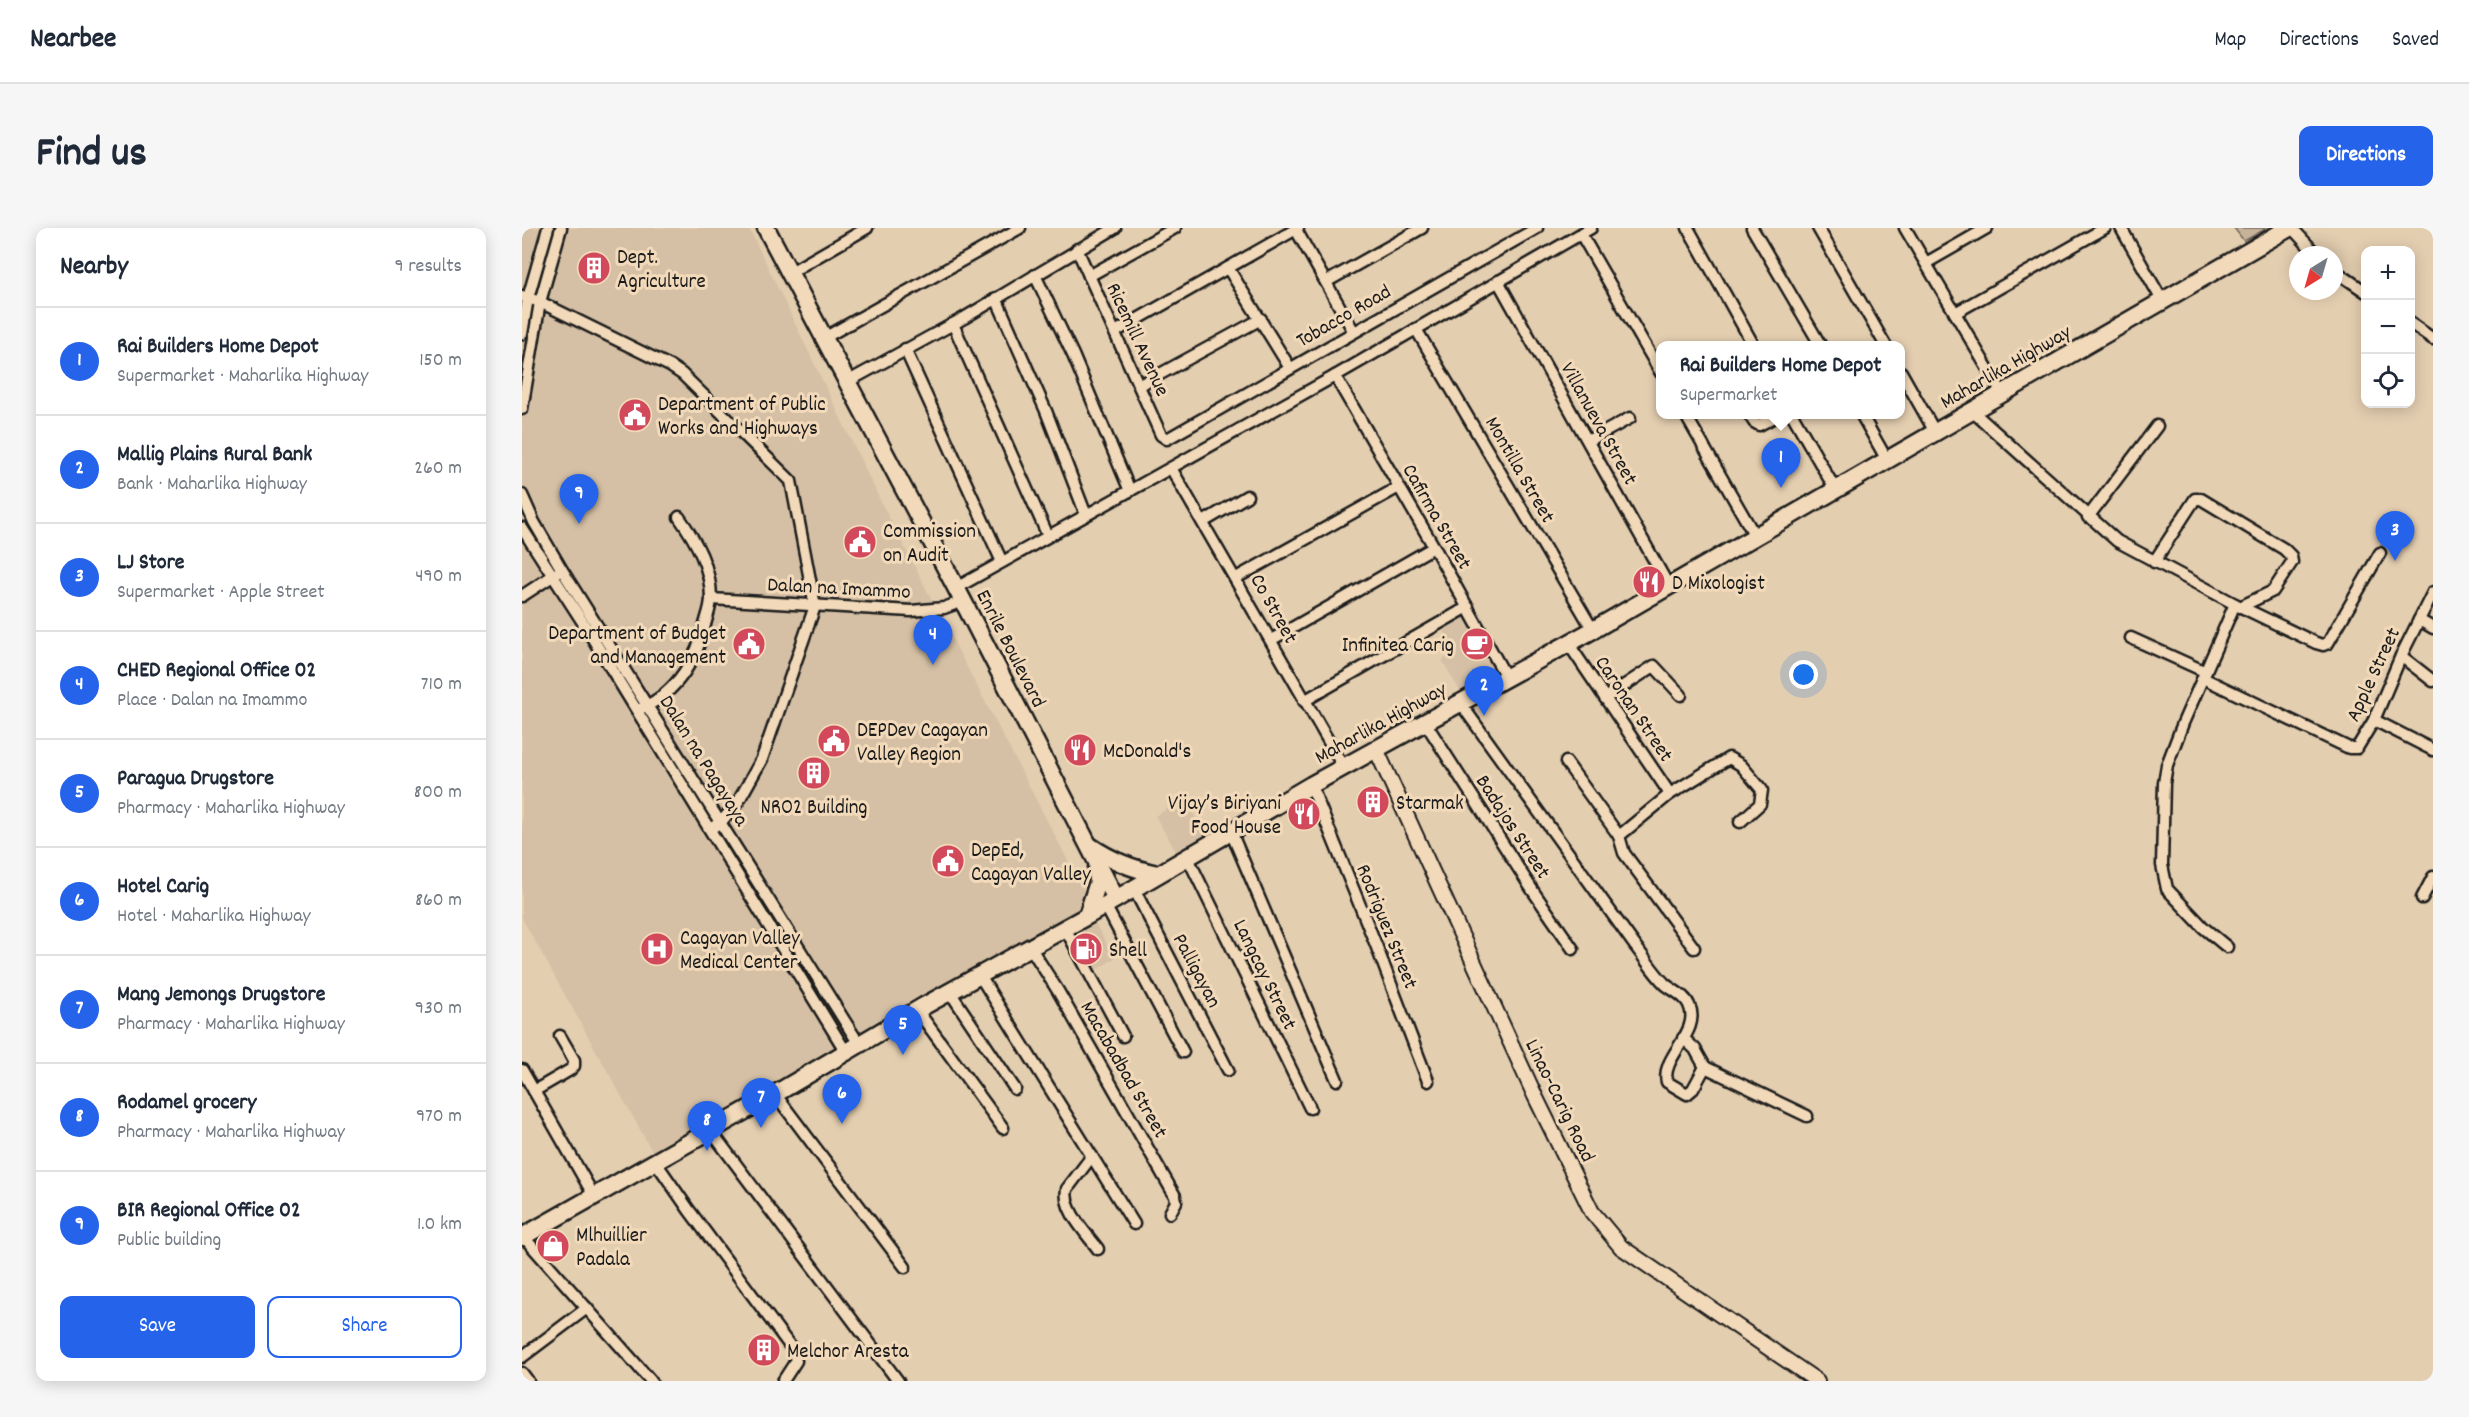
<!DOCTYPE html>
<html lang="en">
<head>
<meta charset="utf-8">
<style>
  :root { --surface:#fff; --page:#f6f6f7; --text:#1f2937; --muted:#747a83; --line:#e0e1e3; --accent:#2563eb }
  body { margin:0; font-family:Dekko,sans-serif; background:var(--page); color:var(--text) }
  .controls { position:absolute; right:18px; top:18px; display:grid; overflow:hidden; border-radius:12px; box-shadow:0 3px 15px #0003 }
  .controls button { width:54px; height:54px; display:grid; place-items:center; padding:0; border:0; border-bottom:2px solid var(--line); background:var(--surface); color:var(--text); font:30px sans-serif }
  .compass { position:absolute; left:1767px; top:18px; width:54px; height:54px; border-radius:50%; background:var(--surface); box-shadow:0 3px 15px #0003; rotate:217deg }
  .you { position:absolute; left:1282px; top:447px; width:21px; height:21px; margin:-15px; border:4px solid #fff; border-radius:50%; background:#1a73e8; box-shadow:0 0 0 9px #1a73e833 }
  .badge { display:grid; place-items:center; width:39px; height:39px; border-radius:50%; background:var(--accent); color:#fff; font-size:20px; font-weight:700 }
  .pin { position:absolute; translate:-50% -50px; filter:drop-shadow(0 2px 3px #0008) }
  .pin::after { content:''; position:absolute; top:32px; width:21px; height:18px; background:inherit; clip-path:polygon(0 0,100% 0,50% 100%) }
  .popup { position:absolute; left:1134px; top:113px; width:249px; height:78px; box-sizing:border-box; display:grid; place-content:center; border-radius:12px; background:var(--surface); filter:drop-shadow(0 2px 4px #0005); font-size:20px; white-space:nowrap; color:var(--muted) }
  .popup b { font-size:22px; color:var(--text) }
  .popup::after { content:''; position:absolute; left:50%; top:100%; margin-left:-12px; border:12px solid transparent; border-top-color:var(--surface) }
  .list { margin:0; padding:0; list-style:none }
  h2 { display:flex; justify-content:space-between; align-items:center; height:78px; margin:0; padding:0 24px; font-size:26px }
  h2 small { font-size:20px; font-weight:400; color:var(--muted) }
  .list li { display:grid; grid-template-columns:39px 1fr auto; gap:18px; align-items:center; box-sizing:border-box; height:108px; padding:0 24px; border-top:2px solid var(--line) }
  .list b { display:block; font-size:22px; white-space:nowrap }
  .list p { margin:0; font-size:20px; white-space:nowrap; color:var(--muted) }
  .list em { font-size:20px; font-style:normal; color:var(--muted) }
  .actions { display:flex; gap:12px; padding:18px 24px }
  .actions a { flex:1; padding:14px 0; border:2px solid var(--accent); border-radius:12px; text-align:center; font-size:21px; color:var(--accent) }
  .actions .main { background:var(--accent); color:#fff }
  .icon { flex:none; width:33px; height:33px; fill:none; stroke:currentColor; stroke-width:2; stroke-linecap:round; stroke-linejoin:round }
  .map { position:relative; flex:none; width:1911px; height:1153px; overflow:hidden; border-radius:12px }
  header { display:flex; align-items:center; gap:36px; box-sizing:border-box; height:84px; padding:0 30px; background:var(--surface); border-bottom:2px solid var(--line) }
  header strong { font-size:28px }
  nav { display:flex; gap:33px; margin-inline-start:auto; font-size:21px }
  .intro { display:flex; align-items:center; justify-content:space-between; box-sizing:border-box; height:144px; padding:0 36px }
  h1 { margin:0; font-size:42px }
  .button { padding:15px 27px; border-radius:12px; background:var(--accent); color:#fff; font-size:21px; font-weight:700 }
  main { display:flex; gap:36px; padding:0 36px }
  aside { flex:1; background:var(--surface); border-radius:12px; box-shadow:0 3px 15px #0003 }
  .map>svg:first-child { display:block }
  .built { fill:#d5c0a5 }
  .green { fill:#c7b39a; stroke:#72685b; stroke-width:1.5 }
  .lines { fill:none; stroke-linecap:round; stroke-linejoin:round }
  .minor-casing { stroke:#1c1c1c; stroke-width:15 }
  .major-casing { stroke:#1c1c1c; stroke-width:18 }
  .highway-casing { stroke:#1c1c1c; stroke-width:21 }
  .minor { stroke:#f1d9b9; stroke-width:10 }
  .major { stroke:#f1d9b9; stroke-width:14 }
  .highway { stroke:#f1d9b9; stroke-width:16 }
  .labels { text-anchor:middle; stroke-width:6; stroke-linejoin:round; paint-order:stroke }
  .poi-label { font-size:21px; fill:#1c1c1c; stroke:#f1d9b9; text-anchor:start }
  .street-label { font-size:21px; fill:#1c1c1c; stroke:#f1d9b9 }
</style>
</head>
<body>
<header>
<strong>Nearbee</strong>
<nav><a>Map</a><a>Directions</a><a>Saved</a></nav>
</header>
<div class="intro"><h1>Find us</h1><a class="button">Directions</a></div>
<main>
<aside>
<h2>Nearby<small>9 results</small></h2>
<ul class="list">
<li><span class="badge">1</span><div><b>Rai Builders Home Depot</b><p>Supermarket · Maharlika Highway</p></div><em>150 m</em></li>
<li><span class="badge">2</span><div><b>Mallig Plains Rural Bank</b><p>Bank · Maharlika Highway</p></div><em>260 m</em></li>
<li><span class="badge">3</span><div><b>LJ Store</b><p>Supermarket · Apple Street</p></div><em>490 m</em></li>
<li><span class="badge">4</span><div><b>CHED Regional Office 02</b><p>Place · Dalan na Imammo</p></div><em>710 m</em></li>
<li><span class="badge">5</span><div><b>Paragua Drugstore</b><p>Pharmacy · Maharlika Highway</p></div><em>800 m</em></li>
<li><span class="badge">6</span><div><b>Hotel Carig</b><p>Hotel · Maharlika Highway</p></div><em>860 m</em></li>
<li><span class="badge">7</span><div><b>Mang Jemongs Drugstore</b><p>Pharmacy · Maharlika Highway</p></div><em>930 m</em></li>
<li><span class="badge">8</span><div><b>Rodamel grocery</b><p>Pharmacy · Maharlika Highway</p></div><em>970 m</em></li>
<li><span class="badge">9</span><div><b>BIR Regional Office 02</b><p>Public building</p></div><em>1.0 km</em></li>
</ul>
<div class="actions"><a class="main">Save</a><a>Share</a></div>
</aside>
<div class="map">
<svg width="1911" height="1153" viewBox="0 0 1911 1153">
  <rect width="100%" height="100%" fill="#e4ceb0"/>
  <filter id="ink" filterUnits="userSpaceOnUse"><feTurbulence type="fractalNoise" baseFrequency=".0167" numOctaves="2"/><feDisplacementMap in="SourceGraphic" scale="12" xChannelSelector="R" yChannelSelector="G"/><feConvolveMatrix kernelMatrix="1 2 1 2 8 2 1 2 1" color-interpolation-filters="sRGB"/></filter>
  <g filter="url(#ink)">
    <!-- built -->
    <g class="built">
      <path d="M0,0H227L362,280L565,669L563,678L130,923L0,690Z"/>
      <path d="M945,381L979,439L938,463L920,432L934,424L918,396Z"/>
      <path d="M663,571L684,608L655,625L633,588Z"/>
      <path d="M572,694L593,730L571,744L549,707Z"/>
    </g>
    <!-- green -->
    <path class="green" d="M1712,0H1745L1722,13Z"/>
    <g class="lines">
      <!-- minor casing -->
      <g class="minor-casing">
        <g id="minor">
          <path d="M773,0L832,104"/>
          <path d="M1166,0L1232,118"/>
          <path d="M1230,0L1299,118"/>
          <path d="M1296,0L1364,118"/>
          <path d="M1383,0L1480,165"/>
          <path d="M1599,0L1641,74"/>
          <path d="M1770,0L1795,27"/>
          <path d="M1059,6L1139,145"/>
          <path d="M555,21L639,207L645,211L1015,0"/>
          <path d="M1404,35L1465,0"/>
          <path d="M706,40L768,140"/>
          <path d="M1812,42L1844,64"/>
          <path d="M267,45L345,0"/>
          <path d="M513,47L551,127L608,263"/>
          <path d="M567,48L653,0"/>
          <path d="M976,53L1146,357"/>
          <path d="M804,54L900,0"/>
          <path d="M0,68L18,74L148,138L160,146L269,253L293,378L240,531L216,574L199,594L188,601"/>
          <path d="M474,70L524,183L564,287"/>
          <path d="M1433,85L1583,0"/>
          <path d="M1888,95L1911,111"/>
          <path d="M431,96L526,308"/>
          <path d="M894,101L1071,402"/>
          <path d="M593,104L776,0"/>
          <path d="M0,106L6,70L26,0"/>
          <path d="M302,110L498,0"/>
          <path d="M383,121L480,334"/>
          <path d="M1379,144L1413,204"/>
          <path d="M813,148L912,319L984,449"/>
          <path d="M325,154L442,90L593,0"/>
          <path d="M618,157L739,91"/>
          <path d="M0,181L18,74L39,0"/>
          <path d="M1450,183L1595,313L1713,376L1794,415L1801,417L1806,415L1858,325"/>
          <path d="M1163,186L1233,308"/>
          <path d="M1227,186L1232,194L1237,197L1258,186"/>
          <path d="M1270,186L1313,261"/>
          <path d="M1339,186L1365,232"/>
          <path d="M1066,213L1108,190"/>
          <path d="M649,240L822,540"/>
          <path d="M0,267L12,294L40,342L337,816"/>
          <path d="M1566,289L1635,198"/>
          <path d="M681,294L725,268"/>
          <path d="M0,300L60,393L324,824"/>
          <path d="M1632,334L1673,271H1679L1762,321L1769,328L1770,334L1751,363L1718,379"/>
          <path d="M714,350L877,259"/>
          <path d="M434,360L813,148L1069,0"/>
          <path d="M0,368L35,345"/>
          <path d="M189,371L389,383L422,380L441,373"/>
          <path d="M1897,392L1911,400"/>
          <path d="M1609,410L1684,444"/>
          <path d="M749,412L912,319"/>
          <path d="M1046,415L1148,566"/>
          <path d="M1879,428L1911,453"/>
          <path d="M1681,450L1827,520H1835L1852,492L1879,428L1911,364"/>
          <path d="M1083,470L1132,438L1159,467"/>
          <path d="M782,473L946,379"/>
          <path d="M939,476L1114,719C1124,732 1132,745 1143,756C1151,763 1163,767 1167,777C1180,804 1138,829 1145,854L1165,866L1171,861L1183,839L1285,888"/>
          <path d="M120,480C155,465 176,429 184,393C186,386 189,378 189,370C189,340 174,313 157,289"/>
          <path d="M1852,492L1911,522"/>
          <path d="M903,494L1011,663L1051,721"/>
          <path d="M1044,534L1097,608"/>
          <path d="M789,557L854,717L906,853"/>
          <path d="M709,604L815,852"/>
          <path d="M665,628L788,880"/>
          <path d="M612,661L706,842"/>
          <path d="M1900,670L1911,649"/>
          <path d="M583,677L661,824"/>
          <path d="M543,700L601,808"/>
          <path d="M508,719L536,763L653,968L654,974L648,985"/>
          <path d="M1705,719L1682,700L1645,661L1640,637L1642,555L1645,537L1661,495L1713,376"/>
          <path d="M1172,720L1102,625L1097,608L1148,566L1207,530L1219,537L1240,562L1238,576L1218,594"/>
          <path d="M458,748L612,996"/>
          <path d="M428,764L493,861"/>
          <path d="M395,782L481,900"/>
          <path d="M1161,810L1173,821L1183,839"/>
          <path d="M0,842L72,968"/>
          <path d="M12,863L48,842L52,838V832L38,808"/>
          <path d="M253,866L383,1039"/>
          <path d="M189,903L376,1153"/>
          <path d="M570,928L545,961C540,981 565,1006 576,1021"/>
          <path d="M133,933L167,982L271,1122L274,1133L261,1153"/>
          <path d="M0,1007L129,1153"/>
          <path d="M0,1129L65,1080"/>
          <path d="M0,1145L6,1153"/>
        </g>
      </g>
      <!-- major casing -->
      <g class="major-casing">
        <path id="major" d="M854,521L1013,868L1070,984L1099,1019L1295,1153"/>
      </g>
      <!-- highway casing -->
      <g class="highway-casing">
        <g id="highway">
          <path d="M244,0L441,373L594,671"/>
          <path d="M568,618C590,633 610,641 636,646"/>
          <path d="M565,688L576,654L575,640"/>
          <path d="M0,1009L253,866L402,778L565,688L789,557L1071,402L1767,0"/>
        </g>
      </g>
      <!-- minor -->
      <use href="#minor" class="minor"/>
      <!-- major -->
      <use href="#major" class="major"/>
      <!-- highway -->
      <use href="#highway" class="highway"/>
    </g>
  </g>
  <!-- icons -->
  <defs>
    <g id="building-disc" transform="scale(1.725)"><circle r="9.5" fill="#d1495b" stroke="#f1d9b9"/><path d="M-4-6H4V6H1V3H-1V6H-4ZM-2.5-4.3h1.7v1.8h-1.7ZM.8-4.3h1.7v1.8H.8ZM-2.5-1h1.7V.8h-1.7ZM.8-1h1.7V.8H.8Z" fill="#fff"/></g>
    <g id="civic-disc" transform="scale(1.725)"><circle r="9.5" fill="#d1495b" stroke="#f1d9b9"/><path d="M-.6-6.5H3V-4.5H.6V-3L4-1V1h2V6H-6V1h2V-1L-.6-3ZM-1.2 2.5V6h2.4V2.5Z" fill="#fff"/></g>
    <g id="restaurant-disc" transform="scale(1.725)"><circle r="9.5" fill="#d1495b" stroke="#f1d9b9"/><path d="M-5-6h1v4h1v-4h1v4h1v-4h1v5L-1.5 .5V6h-2V.5L-5-1ZM5-6V6H3V1.5H1.5Q1.5-4 5-6Z" fill="#fff"/></g>
    <g id="cafe-disc" transform="scale(1.725)"><circle r="9.5" fill="#d1495b" stroke="#f1d9b9"/><path d="M-5.5-4.5H6V0H3Q3 3.5 0 3.5H-2.5Q-5.5 3.5-5.5 0ZM3-3.2v2h1.7v-2ZM-6 4.5H4V6H-6Z" fill="#fff"/></g>
    <g id="hospital-disc" transform="scale(1.725)"><circle r="9.5" fill="#d1495b" stroke="#f1d9b9"/><path d="M-5-5h3v3.5h4V-5h3V5h-3V1.5h-4V5h-3Z" fill="#fff"/></g>
    <g id="fuel-disc" transform="scale(1.725)"><circle r="9.5" fill="#d1495b" stroke="#f1d9b9"/><path d="M-5.5-6h7V0h2V4h1.3V-2.5L3-4.5l.8-.8L6-3V5H2.5V1h-1V6h-7ZM-4.2-4.7v3.2H.2V-4.7Z" fill="#fff"/></g>
    <g id="shop-disc" transform="scale(1.725)"><circle r="9.5" fill="#d1495b" stroke="#f1d9b9"/><path d="M-5-2.5h2.3a2.7 3.5 0 0 1 5.4 0H5L5.5 6h-11ZM-1.5-2.5h3a1.5 2.3 0 0 0-3 0Z" fill="#fff"/></g>
  </defs>
  <g fill-rule="evenodd">
    <use href="#building-disc" x="72" y="40"/>
    <use href="#civic-disc" x="113" y="187"/>
    <use href="#civic-disc" x="338" y="314"/>
    <use href="#restaurant-disc" x="1127" y="354"/>
    <use href="#civic-disc" x="227" y="416"/>
    <use href="#cafe-disc" x="955" y="416"/>
    <use href="#civic-disc" x="312" y="513"/>
    <use href="#restaurant-disc" x="558" y="522"/>
    <use href="#building-disc" x="292" y="545"/>
    <use href="#building-disc" x="851" y="574"/>
    <use href="#restaurant-disc" x="782" y="586"/>
    <use href="#civic-disc" x="426" y="633"/>
    <use href="#hospital-disc" x="135" y="721"/>
    <use href="#fuel-disc" x="564" y="721"/>
    <use href="#shop-disc" x="31" y="1018"/>
    <use href="#building-disc" x="242" y="1122"/>
  </g>
  <g class="labels">
    <!-- poi labels -->
    <g class="poi-label">
      <text x="95" y="35">Dept.<tspan x="95" dy="24">Agriculture</tspan></text>
      <text x="136" y="182">Department of Public<tspan x="136" dy="24">Works and Highways</tspan></text>
      <text x="361" y="309">Commission<tspan x="361" dy="24">on Audit</tspan></text>
      <text x="1150" y="361">D Mixologist</text>
      <text x="204" y="411" text-anchor="end">Department of Budget<tspan x="204" dy="24">and Management</tspan></text>
      <text x="932" y="423" text-anchor="end">Infinitea Carig</text>
      <text x="335" y="508">DEPDev Cagayan<tspan x="335" dy="24">Valley Region</tspan></text>
      <text x="581" y="529">McDonald's</text>
      <text x="759" y="581" text-anchor="end">Vijay’s Biriyani<tspan x="759" dy="24">Food House</tspan></text>
      <text x="874" y="581">Starmak</text>
      <text x="292" y="585" text-anchor="middle">NRO2 Building</text>
      <text x="449" y="628">DepEd,<tspan x="449" dy="24">Cagayan Valley</tspan></text>
      <text x="158" y="716">Cagayan Valley<tspan x="158" dy="24">Medical Center</tspan></text>
      <text x="587" y="728">Shell</text>
      <text x="54" y="1013">Mlhuillier<tspan x="54" dy="24">Padala</tspan></text>
      <text x="265" y="1129">Melchor Aresta</text>
    </g>
    <!-- street labels -->
    <g class="street-label">
      <text transform="translate(821 87) rotate(-30)" y="7">Tobacco Road</text>
      <text transform="translate(617 111) rotate(65)" y="7">Ricemill Avenue</text>
      <text transform="translate(1483 138) rotate(-30)" y="7">Maharlika Highway</text>
      <text transform="translate(1078 195) rotate(61)" y="7">Villanueva Street</text>
      <text transform="translate(999 241) rotate(60)" y="7">Montilla Street</text>
      <text transform="translate(916 288) rotate(60)" y="7">Cafirma Street</text>
      <text transform="translate(317 359) rotate(3)" y="7">Dalan na Imammo</text>
      <text transform="translate(753 380) rotate(61)" y="7">Co Street</text>
      <text transform="translate(490 420) rotate(63)" y="7">Enrile Boulevard</text>
      <text transform="translate(1850 446) rotate(-65)" y="7">Apple Street</text>
      <text transform="translate(1113 480) rotate(56)" y="7">Caronan Street</text>
      <text transform="translate(858 494) rotate(-29)" y="7">Maharlika Highway</text>
      <text transform="translate(183 532) rotate(58)" y="7">Dalan na Pagayaya</text>
      <text transform="translate(992 598) rotate(57)" y="7">Badajos Street</text>
      <text transform="translate(866 698) rotate(68)" y="7">Rodriguez Street</text>
      <text transform="translate(676 742) rotate(62)" y="7">Palligayan</text>
      <text transform="translate(744 746) rotate(64)" y="7">Langcay Street</text>
      <text transform="translate(603 841) rotate(60)" y="7">Macabadbad Street</text>
      <text transform="translate(1039 872) rotate(64)" y="7">Linao-Carig Road</text>
    </g>
  </g>
</svg>
<div class="controls">
<button>+</button>
<button>−</button>
<button><svg class="icon" aria-label="locate" viewBox="0 0 24 24"><circle cx="12" cy="12" r="6"/><path d="M12 2v4M12 18v4M2 12h4M18 12h4"/></svg></button>
</div>
<svg class="compass" viewBox="-18 -18 36 36"><path d="M0-13l5 13h-10z" fill="#e53935"/><path d="M0 13l5-13h-10z" fill="#747a83"/></svg>
<div class="you"></div>
<div class="pin badge" style="left:1259px;top:260px">1</div>
<div class="popup"><b>Rai Builders Home Depot</b>Supermarket</div>
<div class="pin badge" style="left:962px;top:488px">2</div>
<div class="pin badge" style="left:1873px;top:333px">3</div>
<div class="pin badge" style="left:411px;top:437px">4</div>
<div class="pin badge" style="left:381px;top:827px">5</div>
<div class="pin badge" style="left:320px;top:896px">6</div>
<div class="pin badge" style="left:239px;top:900px">7</div>
<div class="pin badge" style="left:185px;top:923px">8</div>
<div class="pin badge" style="left:57px;top:296px">9</div>
</div>
</main>
</body>
</html>
